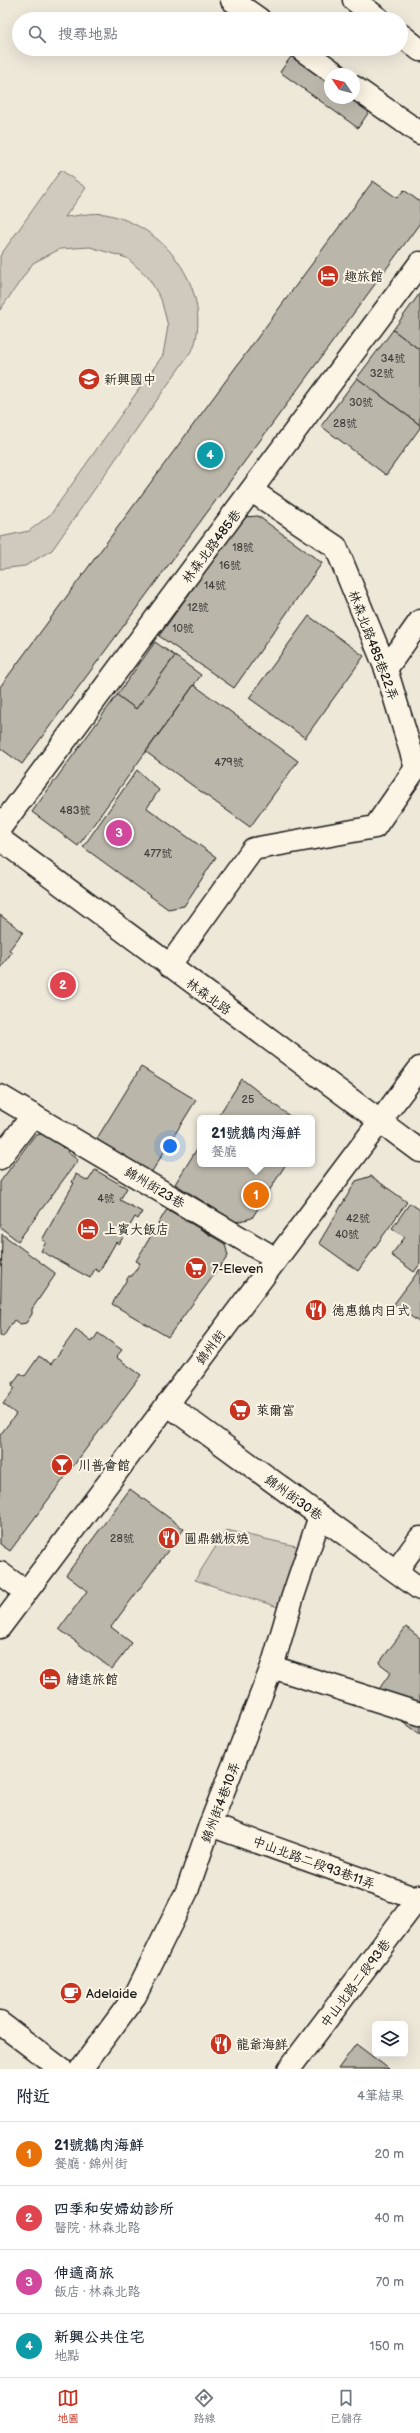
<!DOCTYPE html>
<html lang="zh-TW">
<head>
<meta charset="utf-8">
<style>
  :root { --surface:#fff; --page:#f6f6f7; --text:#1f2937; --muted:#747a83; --line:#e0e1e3; --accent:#c8321e }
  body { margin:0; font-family:"Balsamiq Sans","LXGW WenKai TC",sans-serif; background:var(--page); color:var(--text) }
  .controls { position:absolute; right:12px; bottom:12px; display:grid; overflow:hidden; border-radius:6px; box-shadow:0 4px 16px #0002 }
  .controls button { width:36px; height:36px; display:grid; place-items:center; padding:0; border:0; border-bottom:1px solid var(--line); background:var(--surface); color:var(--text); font:20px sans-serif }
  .compass { position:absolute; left:324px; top:68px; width:36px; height:36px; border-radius:50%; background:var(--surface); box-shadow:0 4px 16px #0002; rotate:305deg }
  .you { position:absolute; left:170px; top:1146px; width:14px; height:14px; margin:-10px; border:3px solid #fff; border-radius:50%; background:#1a73e8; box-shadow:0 0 0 6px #1a73e833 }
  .badge { display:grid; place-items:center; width:26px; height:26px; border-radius:50%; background:var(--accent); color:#fff; font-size:13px; font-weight:700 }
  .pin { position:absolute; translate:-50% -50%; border:2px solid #fff; box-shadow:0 1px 4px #0006 }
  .popup { position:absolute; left:197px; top:1115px; width:118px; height:52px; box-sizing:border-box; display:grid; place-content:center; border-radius:6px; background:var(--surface); filter:drop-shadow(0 1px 3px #0005); font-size:13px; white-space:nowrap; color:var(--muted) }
  .popup b { font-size:15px; color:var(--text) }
  .popup::after { content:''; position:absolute; left:50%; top:100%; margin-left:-8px; border:8px solid transparent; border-top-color:var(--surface) }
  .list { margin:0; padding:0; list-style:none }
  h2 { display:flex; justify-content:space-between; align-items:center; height:52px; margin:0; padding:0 16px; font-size:17px }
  h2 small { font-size:13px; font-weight:400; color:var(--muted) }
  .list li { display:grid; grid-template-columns:26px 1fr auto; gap:12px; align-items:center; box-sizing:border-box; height:64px; padding:0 16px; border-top:1px solid var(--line) }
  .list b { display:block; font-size:15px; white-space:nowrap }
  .list p { margin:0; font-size:13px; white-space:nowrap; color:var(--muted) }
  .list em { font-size:13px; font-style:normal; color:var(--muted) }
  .icon { flex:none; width:22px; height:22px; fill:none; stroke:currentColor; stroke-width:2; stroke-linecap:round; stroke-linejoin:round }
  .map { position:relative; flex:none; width:420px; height:2069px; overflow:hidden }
  .search { position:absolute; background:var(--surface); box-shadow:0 4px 16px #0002; left:12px; right:12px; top:12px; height:44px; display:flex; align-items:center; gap:10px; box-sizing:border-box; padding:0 14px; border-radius:22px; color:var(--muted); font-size:15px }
  .sheet { height:308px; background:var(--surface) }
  nav { display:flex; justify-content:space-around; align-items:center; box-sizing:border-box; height:56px; border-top:1px solid var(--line); background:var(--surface); font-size:11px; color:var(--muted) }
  nav a { display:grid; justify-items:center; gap:2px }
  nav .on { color:var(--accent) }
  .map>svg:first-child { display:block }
  .green { fill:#cfcabd; stroke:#76736c }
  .building { fill:#bab6aa; stroke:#1c1c1c }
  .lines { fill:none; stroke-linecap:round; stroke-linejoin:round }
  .minor-casing { stroke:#1c1c1c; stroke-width:25 }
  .minor { stroke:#fcf5e5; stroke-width:22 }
  .labels { text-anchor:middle; stroke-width:4; stroke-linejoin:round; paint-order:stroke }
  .number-label { font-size:11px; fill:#444240 }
  .poi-label { font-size:13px; fill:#1c1c1c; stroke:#fcf5e5; text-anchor:start }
  .street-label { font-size:13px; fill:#1c1c1c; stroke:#fcf5e5 }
</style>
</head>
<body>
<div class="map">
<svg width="420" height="2069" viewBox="0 0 420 2069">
  <rect width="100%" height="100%" fill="#eee8d9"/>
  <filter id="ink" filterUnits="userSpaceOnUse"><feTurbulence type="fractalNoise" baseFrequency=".025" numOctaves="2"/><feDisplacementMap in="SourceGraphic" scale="8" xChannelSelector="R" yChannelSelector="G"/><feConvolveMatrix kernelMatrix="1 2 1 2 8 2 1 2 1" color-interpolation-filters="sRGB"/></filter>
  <g filter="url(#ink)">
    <!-- green -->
    <g class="green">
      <path d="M61,170L86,188L65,217C77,216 93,212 105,214C164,225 212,287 194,347L52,550L25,566L0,569V537L29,531L51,514L163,355L168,326L161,299L148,277L127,258L90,247L60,249L33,263L0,310V256Z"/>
      <path d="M226,1530L300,1547L281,1608L195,1580Z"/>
    </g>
    <!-- building -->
    <g class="building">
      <path d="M293,54L330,78V98H354L373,106L358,128L280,72Z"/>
      <path d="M373,181L397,198L404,190L420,202V223L22,764L0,748V687Z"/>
      <path d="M420,293V350L393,330Z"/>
      <path d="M393,330L420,350V425L357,378Z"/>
      <path d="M357,378L420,425V428L386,475L321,426Z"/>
      <path d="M258,516L322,563L234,688L159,636L244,517Z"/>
      <path d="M309,616L364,656L305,738L249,698Z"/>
      <path d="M155,642L175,656L136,709L117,695Z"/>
      <path d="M175,656L201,675L78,846L32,812L117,695L136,709Z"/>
      <path d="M194,685L298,761L250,827L146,752Z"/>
      <path d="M137,770L159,790L147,808L216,857L184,906L168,909L83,847Z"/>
      <path d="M0,915L23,932L9,950L12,952L0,968Z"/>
      <path d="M141,1067L196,1100L151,1173L96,1140Z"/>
      <path d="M242,1079L292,1118H217Z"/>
      <path d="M44,1133L56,1143L57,1141L62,1145L61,1146L63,1148L65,1147L69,1149L67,1152L78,1160L18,1241L0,1227V1182L34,1136Z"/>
      <path d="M200,1144V1164H286L252,1218L236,1222L175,1184Z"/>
      <path d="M95,1170L127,1188L120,1200L142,1212L138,1219L135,1217L119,1244L116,1242L99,1272L95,1269L90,1278L41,1251L46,1242L42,1240L74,1183L72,1182L76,1174L88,1181Z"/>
      <path d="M371,1176L407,1202L358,1271L319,1243L356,1181Z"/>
      <path d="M410,1203L420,1210V1264L414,1272L391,1255L405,1237L392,1228Z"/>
      <path d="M167,1209L225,1244L228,1256L168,1337L112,1304L129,1276H132L140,1263L136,1261Z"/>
      <path d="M2,1234L55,1273V1275L32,1309V1314L26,1323L20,1324L14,1320L3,1337L0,1335Z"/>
      <path d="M420,1269V1323L394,1304Z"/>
      <path d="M76,1330L92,1342L98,1333L122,1350L116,1357L141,1375L10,1551L0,1544V1435L16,1414L3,1404L15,1388L12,1385L20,1373L25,1376L39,1356L51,1364Z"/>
      <path d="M130,1489L184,1529L111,1627L132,1643L112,1669L59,1629L87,1591L66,1575Z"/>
      <path d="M406,1627L420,1638V1734L372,1699L391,1672L379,1663Z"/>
      <path d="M356,2044L389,2069H338Z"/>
    </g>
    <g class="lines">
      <!-- minor casing -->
      <g class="minor-casing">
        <g id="minor">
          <path d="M232,0L259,19"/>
          <path d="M354,0L379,19"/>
          <path d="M401,35L420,50"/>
          <path d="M301,49L336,74"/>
          <path d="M354,87L420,133"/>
          <path d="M386,669L420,621"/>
          <path d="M0,828L420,263"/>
          <path d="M0,839L420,1151"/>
          <path d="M169,966L253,849L375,827L416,768L386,669L336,547L252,491"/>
          <path d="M0,1096L276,1259"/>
          <path d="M0,1158L33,1115"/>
          <path d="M167,1404L420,1589"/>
          <path d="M396,1571L420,1538"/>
          <path d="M0,1573L26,1592"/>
          <path d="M0,1627L420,1068"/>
          <path d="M272,1667L420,1714"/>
          <path d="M210,1825L417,1899"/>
          <path d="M0,2023L61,2069"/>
          <path d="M81,2069L135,1996L187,1891L210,1825L272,1667L292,1599L320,1516"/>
          <path d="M289,2069L420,1896"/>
        </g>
      </g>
      <!-- minor -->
      <use href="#minor" class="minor"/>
    </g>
  </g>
  <!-- icons -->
  <defs>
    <g id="hotel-disc" transform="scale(1.15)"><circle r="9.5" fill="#c8321e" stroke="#fcf5e5"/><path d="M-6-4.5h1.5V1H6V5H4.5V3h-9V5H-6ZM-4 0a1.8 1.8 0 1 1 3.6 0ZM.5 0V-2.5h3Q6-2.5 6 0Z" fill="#fff"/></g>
    <g id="school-disc" transform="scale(1.15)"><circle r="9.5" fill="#c8321e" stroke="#fcf5e5"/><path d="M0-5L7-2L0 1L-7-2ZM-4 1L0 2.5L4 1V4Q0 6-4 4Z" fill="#fff"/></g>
    <g id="supermarket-disc" transform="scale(1.15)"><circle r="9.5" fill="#c8321e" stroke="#fcf5e5"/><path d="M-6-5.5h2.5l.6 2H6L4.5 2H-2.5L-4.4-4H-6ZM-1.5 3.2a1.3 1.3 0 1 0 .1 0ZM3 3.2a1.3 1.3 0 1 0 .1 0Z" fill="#fff"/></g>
    <g id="restaurant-disc" transform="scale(1.15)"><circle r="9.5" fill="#c8321e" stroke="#fcf5e5"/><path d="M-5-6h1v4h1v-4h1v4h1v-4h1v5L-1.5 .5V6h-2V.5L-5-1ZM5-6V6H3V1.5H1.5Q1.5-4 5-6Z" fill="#fff"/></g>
    <g id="bar-disc" transform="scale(1.15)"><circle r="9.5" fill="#c8321e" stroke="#fcf5e5"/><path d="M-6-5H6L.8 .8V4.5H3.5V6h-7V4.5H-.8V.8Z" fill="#fff"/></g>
    <g id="cafe-disc" transform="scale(1.15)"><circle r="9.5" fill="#c8321e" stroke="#fcf5e5"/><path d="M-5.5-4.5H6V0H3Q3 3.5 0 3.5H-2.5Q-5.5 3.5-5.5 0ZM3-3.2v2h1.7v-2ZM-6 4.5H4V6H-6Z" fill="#fff"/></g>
  </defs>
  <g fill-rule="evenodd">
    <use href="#hotel-disc" x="328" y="276"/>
    <use href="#school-disc" x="89" y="379"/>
    <use href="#hotel-disc" x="88" y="1229"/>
    <use href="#supermarket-disc" x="196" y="1268"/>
    <use href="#restaurant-disc" x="316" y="1310"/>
    <use href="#supermarket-disc" x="240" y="1410"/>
    <use href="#bar-disc" x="62" y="1465"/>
    <use href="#restaurant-disc" x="169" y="1538"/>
    <use href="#hotel-disc" x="50" y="1679"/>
    <use href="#cafe-disc" x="71" y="1993"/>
    <use href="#restaurant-disc" x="221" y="2044"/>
  </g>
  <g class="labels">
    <!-- number labels -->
    <g class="number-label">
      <text x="393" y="362">34號</text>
      <text x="382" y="377">32號</text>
      <text x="361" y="406">30號</text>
      <text x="345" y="427">28號</text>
      <text x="243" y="551">18號</text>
      <text x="230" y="569">16號</text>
      <text x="215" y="589">14號</text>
      <text x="198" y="611">12號</text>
      <text x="183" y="632">10號</text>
      <text x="229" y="766">479號</text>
      <text x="75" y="814">483號</text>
      <text x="158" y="857">477號</text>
      <text x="248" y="1103">25</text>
      <text x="106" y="1202">4號</text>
      <text x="358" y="1222">42號</text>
      <text x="347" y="1238">40號</text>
      <text x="122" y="1542">28號</text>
    </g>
    <!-- poi labels -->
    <g class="poi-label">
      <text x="344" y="281">趣旅館</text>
      <text x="104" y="384">新興國中</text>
      <text x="104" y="1234">上賓大飯店</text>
      <text x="212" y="1273">7-Eleven</text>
      <text x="332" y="1315">德惠鵝肉日式</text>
      <text x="256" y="1415">萊爾富</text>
      <text x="78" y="1470">川普會館</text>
      <text x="184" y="1543">圓鼎鐵板燒</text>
      <text x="66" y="1684">緒遠旅館</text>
      <text x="86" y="1998">Adelaide</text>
      <text x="236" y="2049">龍爺海鮮</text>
    </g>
    <!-- street labels -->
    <g class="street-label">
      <text transform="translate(211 546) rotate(-53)" y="5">林森北路485巷</text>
      <text transform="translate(374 645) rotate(69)" y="5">林森北路485巷22弄</text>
      <text transform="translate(209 996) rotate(36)" y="5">林森北路</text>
      <text transform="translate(155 1187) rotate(31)" y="5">錦州街23巷</text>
      <text transform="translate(210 1347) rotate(-53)" y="5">錦州街</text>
      <text transform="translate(294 1497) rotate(36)" y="5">錦州街30巷</text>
      <text transform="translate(220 1802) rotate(-69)" y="5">錦州街4巷10弄</text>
      <text transform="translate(314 1862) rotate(20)" y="5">中山北路二段93巷11弄</text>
      <text transform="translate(355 1983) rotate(-53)" y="5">中山北路二段93巷</text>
    </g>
  </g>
</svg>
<div class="controls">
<button><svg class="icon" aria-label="layers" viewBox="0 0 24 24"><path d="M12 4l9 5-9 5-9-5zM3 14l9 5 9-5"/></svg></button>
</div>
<svg class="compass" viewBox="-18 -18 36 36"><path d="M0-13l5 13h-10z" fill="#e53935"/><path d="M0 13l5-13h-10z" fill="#747a83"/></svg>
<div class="you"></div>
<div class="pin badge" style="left:256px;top:1195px;background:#e8710a">1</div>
<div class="popup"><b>21號鵝肉海鮮</b>餐廳</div>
<div class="pin badge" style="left:63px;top:985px;background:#e0444e">2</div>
<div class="pin badge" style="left:119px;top:833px;background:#d1479c">3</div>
<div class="pin badge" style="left:210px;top:455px;background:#0f9aa8">4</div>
<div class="search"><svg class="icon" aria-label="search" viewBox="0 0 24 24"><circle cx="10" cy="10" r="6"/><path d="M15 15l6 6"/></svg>搜尋地點</div>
</div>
<section class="sheet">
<h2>附近<small>4筆結果</small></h2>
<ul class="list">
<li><span class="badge" style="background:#e8710a">1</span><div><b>21號鵝肉海鮮</b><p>餐廳 · 錦州街</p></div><em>20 m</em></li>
<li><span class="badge" style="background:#e0444e">2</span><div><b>四季和安婦幼診所</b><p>醫院 · 林森北路</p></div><em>40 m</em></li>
<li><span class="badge" style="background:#d1479c">3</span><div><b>伸適商旅</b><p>飯店 · 林森北路</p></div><em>70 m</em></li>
<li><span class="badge" style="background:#0f9aa8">4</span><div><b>新興公共住宅</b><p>地點</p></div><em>150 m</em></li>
</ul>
</section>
<nav>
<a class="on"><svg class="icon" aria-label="map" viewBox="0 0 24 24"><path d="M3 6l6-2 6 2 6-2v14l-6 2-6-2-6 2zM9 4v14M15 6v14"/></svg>地圖</a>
<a><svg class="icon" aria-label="directions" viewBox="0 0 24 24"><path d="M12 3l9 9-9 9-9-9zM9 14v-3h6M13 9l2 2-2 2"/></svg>路線</a>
<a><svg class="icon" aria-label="saved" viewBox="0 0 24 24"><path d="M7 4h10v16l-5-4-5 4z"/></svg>已儲存</a>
</nav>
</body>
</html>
